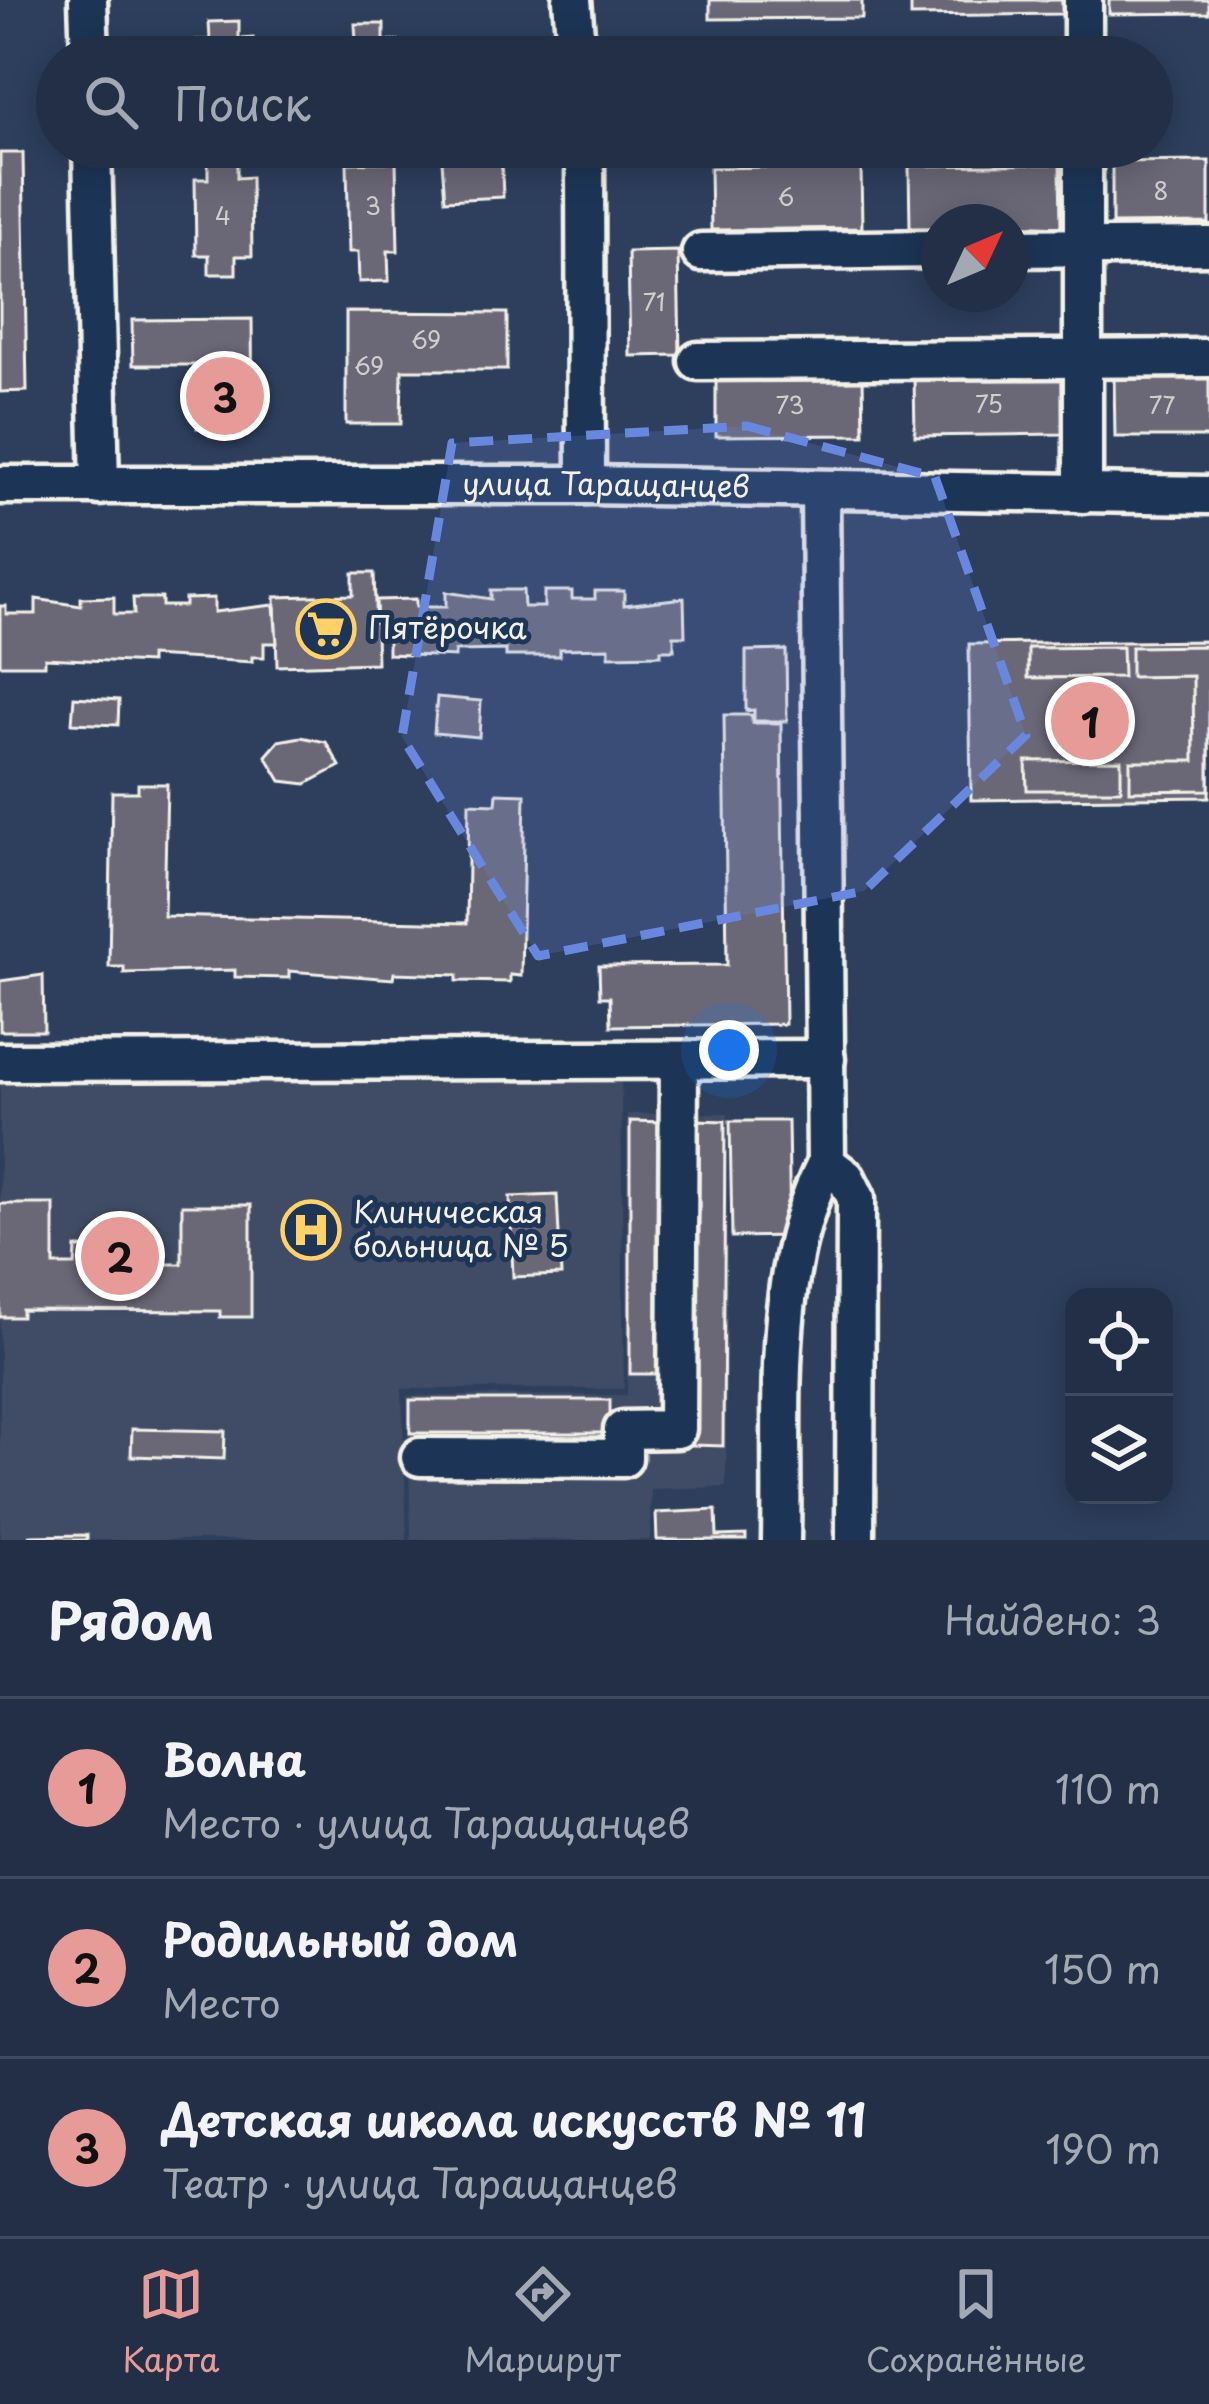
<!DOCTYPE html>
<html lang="ru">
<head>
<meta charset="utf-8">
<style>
  :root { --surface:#222f46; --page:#2e3b51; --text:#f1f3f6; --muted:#a2a9b3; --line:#3f4a5f; --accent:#e69b98 }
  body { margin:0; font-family:"Playpen Sans",sans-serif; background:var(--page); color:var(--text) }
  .controls { position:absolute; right:36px; bottom:36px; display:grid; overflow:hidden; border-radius:24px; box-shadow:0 6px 30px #0003 }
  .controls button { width:108px; height:108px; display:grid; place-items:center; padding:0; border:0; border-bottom:3px solid var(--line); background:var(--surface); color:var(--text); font:60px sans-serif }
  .compass { position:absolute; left:921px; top:204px; width:108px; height:108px; border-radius:50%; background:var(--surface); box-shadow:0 6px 30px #0003; rotate:46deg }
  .you { position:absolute; left:729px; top:1050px; width:42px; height:42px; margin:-30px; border:9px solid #fff; border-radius:50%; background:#1a73e8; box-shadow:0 0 0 18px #1a73e833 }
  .badge { display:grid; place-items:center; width:78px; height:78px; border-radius:50%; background:var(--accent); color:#111; font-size:39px; font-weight:700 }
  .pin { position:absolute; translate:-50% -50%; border:6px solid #fff; box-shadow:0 3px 12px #0006 }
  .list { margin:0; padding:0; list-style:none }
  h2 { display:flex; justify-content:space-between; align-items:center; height:156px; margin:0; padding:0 48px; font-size:51px }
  h2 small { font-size:39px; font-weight:400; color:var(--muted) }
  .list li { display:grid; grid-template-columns:78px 1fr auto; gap:36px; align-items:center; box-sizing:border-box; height:180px; padding:0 48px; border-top:3px solid var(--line) }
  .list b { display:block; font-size:45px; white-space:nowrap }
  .list p { margin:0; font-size:39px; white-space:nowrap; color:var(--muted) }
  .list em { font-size:39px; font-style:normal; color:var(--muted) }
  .icon { flex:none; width:66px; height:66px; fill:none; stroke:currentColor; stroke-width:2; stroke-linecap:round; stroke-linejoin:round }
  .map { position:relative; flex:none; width:1209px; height:1540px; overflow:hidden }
  .search { position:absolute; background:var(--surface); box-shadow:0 6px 30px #0003; left:36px; right:36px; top:36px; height:132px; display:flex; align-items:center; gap:30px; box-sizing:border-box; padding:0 42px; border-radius:66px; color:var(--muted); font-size:45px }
  .sheet { height:696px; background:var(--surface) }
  nav { display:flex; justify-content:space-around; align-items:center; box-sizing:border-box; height:168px; border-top:3px solid var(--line); background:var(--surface); font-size:33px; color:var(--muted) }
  nav a { display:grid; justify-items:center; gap:6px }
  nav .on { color:var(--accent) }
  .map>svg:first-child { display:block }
  .built { fill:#404b65 }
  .building { fill:#6b6777; stroke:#f4f1e8; stroke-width:3 }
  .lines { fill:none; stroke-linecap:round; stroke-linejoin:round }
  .minor-casing { stroke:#f4f1e8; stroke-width:45 }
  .minor { stroke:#1d3557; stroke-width:36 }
  .marked { fill:#6887de; fill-opacity:0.2; stroke:#6887de; stroke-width:9; stroke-dasharray:24 15; stroke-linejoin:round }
  .labels { text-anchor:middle; stroke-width:10; stroke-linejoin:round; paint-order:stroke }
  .number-label { font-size:24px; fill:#d2cecc }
  .street-label { font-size:30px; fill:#f4f1e8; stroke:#1d3557 }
  .poi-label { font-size:30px; fill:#f4f1e8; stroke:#1d3557; text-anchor:start }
</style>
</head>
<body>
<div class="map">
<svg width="1209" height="1540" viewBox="0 0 1209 1540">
  <rect width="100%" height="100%" fill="#2d3f5d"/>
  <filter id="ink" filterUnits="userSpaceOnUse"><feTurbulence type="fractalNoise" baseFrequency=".00833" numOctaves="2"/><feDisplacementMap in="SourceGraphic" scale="24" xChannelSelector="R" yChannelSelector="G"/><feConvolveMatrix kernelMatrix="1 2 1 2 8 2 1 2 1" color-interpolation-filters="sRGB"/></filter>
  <g filter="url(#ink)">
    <!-- built -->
    <g class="built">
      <path d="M621,1068L624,1389H402L407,1540H0V1071Z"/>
      <path d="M728,1113L726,1487L651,1489L650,1540H411L407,1396L627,1395V1114Z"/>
    </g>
    <!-- building -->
    <g class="building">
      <path d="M710,0H862V18L710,19Z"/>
      <path d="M911,0H1062L1063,14L911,16Z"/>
      <path d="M1109,0H1209V13L1109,14Z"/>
      <path d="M239,21V39L253,38V57H196V40H210L209,22Z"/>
      <path d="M355,24H384V41H398V57H343L342,42H356Z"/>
      <path d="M673,38L674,57H625L624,39Z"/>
      <path d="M501,147L503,197L445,200L441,148Z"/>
      <path d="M0,153H23L27,391L0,392Z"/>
      <path d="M237,160V178L251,177L252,256H236V274H209V255H196L195,179H208V161Z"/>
      <path d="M1209,161V223L1112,224V162Z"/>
      <path d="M396,162L398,251H388L389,281L359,282L358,252H349L347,163Z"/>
      <path d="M1060,164L1061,227L939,222V228H910L909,166Z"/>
      <path d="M861,166L862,228L711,230L710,168Z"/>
      <path d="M678,251L680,355L630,356L628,252Z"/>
      <path d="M346,312L507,313V370H402L401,424H346Z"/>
      <path d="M252,319L253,427L197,428V365H133L132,320Z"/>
      <path d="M1062,375L1063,434L915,436L914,376Z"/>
      <path d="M863,376L864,435L716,436V377Z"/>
      <path d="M1114,376H1209V437H1115Z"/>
      <path d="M353,573H374L377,663L277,666L275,597L353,595Z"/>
      <path d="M491,590H523L524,607H544V591H572V599H595V591H624V605L684,598L685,636H674V650H661V655L609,656V648L560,649V656H506V650L455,651V657L388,654V629H377L376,600L416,599V607H446V592L491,599Z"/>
      <path d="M114,597V614H134L133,598H162V606H185V599L214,598V612L274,605L277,643H264V657H252V662L150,656V663L45,658V665H0V606H6V614H36V599L81,606V598Z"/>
      <path d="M1209,641V797L971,800L969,644Z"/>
      <path d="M1209,646V790L1130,791V761H1194L1193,676L1131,677V647Z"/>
      <path d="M1122,647L1123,677L1028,678V648Z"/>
      <path d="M786,650L787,721H754V710L746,711V651Z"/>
      <path d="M74,697L119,700L118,725L72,723Z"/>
      <path d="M437,697L481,701L479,737L434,733Z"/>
      <path d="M724,715H752V723H781L785,1024L611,1026L610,997H600L599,966L727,965Z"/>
      <path d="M301,737L326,742L340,766L306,784L281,781L266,756L279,741Z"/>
      <path d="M1121,760V790H1027L1026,761Z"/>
      <path d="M138,784H167L164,916L467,923L469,803L496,804L497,793L525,794L521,976L510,975V982L457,981V975L394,973L393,979L289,971V978L235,977V970L124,973V967H109L112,792H138Z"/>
      <path d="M43,975L44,1031H0V981Z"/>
      <path d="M695,1120L725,1121L723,1446L692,1445Z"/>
      <path d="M630,1121L663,1122L662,1374H630Z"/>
      <path d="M730,1121H788L790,1236L732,1237Z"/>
      <path d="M557,1195L561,1275L513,1277L510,1197Z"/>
      <path d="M0,1204H54V1265H75L76,1248L164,1249V1264H182V1205H251V1317H220V1311L22,1310V1317H0Z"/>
      <rect x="410" y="1400" width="200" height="33"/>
      <path d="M132,1429L225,1431L224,1459L131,1456Z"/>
      <path d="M716,1510L717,1536L746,1535V1540H657L656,1513Z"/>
      <path d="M87,1535V1540H30V1536Z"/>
    </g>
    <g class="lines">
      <!-- minor casing -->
      <g class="minor-casing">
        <g id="minor">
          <path d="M88,0L90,57"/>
          <path d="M572,0L577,57"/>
          <path d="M1083,0V57"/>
          <path d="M92,147L100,486"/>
          <path d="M585,147L586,485"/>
          <path d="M1011,248L1209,246"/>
          <path d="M701,252L939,249"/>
          <path d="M698,361L1209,358"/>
          <path id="s1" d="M0,485H586L1209,495"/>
          <path d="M820,489L826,1163L846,1178L856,1198L855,1540"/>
          <path d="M1083,494V147"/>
          <path d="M0,1062L826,1059"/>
          <path d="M420,1457L623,1458V1430L677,1429L679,1060"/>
          <path d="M781,1540C784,1415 768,1276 826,1163"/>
        </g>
      </g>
      <!-- minor -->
      <use href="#minor" class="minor"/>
    </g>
  </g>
  <!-- marked area -->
  <path class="marked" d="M747,426L935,477L1026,735L864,891L538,956L402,737L452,443Z"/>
  <!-- icons -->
  <defs>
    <g id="supermarket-ring" transform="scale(3)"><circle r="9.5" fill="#1d3557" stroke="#ffd166" stroke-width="1.5"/><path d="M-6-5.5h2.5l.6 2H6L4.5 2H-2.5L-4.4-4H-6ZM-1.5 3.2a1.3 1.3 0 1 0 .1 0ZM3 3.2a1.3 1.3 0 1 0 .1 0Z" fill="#ffd166"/></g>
    <g id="hospital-ring" transform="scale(3)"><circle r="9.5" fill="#1d3557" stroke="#ffd166" stroke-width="1.5"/><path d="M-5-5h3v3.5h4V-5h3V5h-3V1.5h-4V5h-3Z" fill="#ffd166"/></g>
  </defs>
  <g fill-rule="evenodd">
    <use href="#supermarket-ring" x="326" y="629"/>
    <use href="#hospital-ring" x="311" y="1230"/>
  </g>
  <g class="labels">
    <!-- number labels -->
    <g class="number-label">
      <text x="1161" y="200">8</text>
      <text x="786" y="206">6</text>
      <text x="373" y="215">3</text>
      <text x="223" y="225">4</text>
      <text x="654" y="311">71</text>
      <text x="426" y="349">69</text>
      <text x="369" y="375">69</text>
      <text x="989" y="413">75</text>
      <text x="790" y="414">73</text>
      <text x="1162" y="414">77</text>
    </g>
    <!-- street labels -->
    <g class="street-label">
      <text dy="10" stroke="none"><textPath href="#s1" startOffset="606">улица Таращанцев</textPath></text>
    </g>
    <!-- poi labels -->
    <g class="poi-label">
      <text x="368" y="639">Пятёрочка</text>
      <text x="353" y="1223">Клиническая<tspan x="353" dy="34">больница № 5</tspan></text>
    </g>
  </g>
</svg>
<div class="controls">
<button><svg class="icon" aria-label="locate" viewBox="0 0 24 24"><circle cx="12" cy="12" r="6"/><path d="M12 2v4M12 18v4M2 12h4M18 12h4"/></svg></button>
<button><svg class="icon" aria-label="layers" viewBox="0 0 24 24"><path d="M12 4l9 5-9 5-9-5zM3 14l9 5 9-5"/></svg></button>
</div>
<svg class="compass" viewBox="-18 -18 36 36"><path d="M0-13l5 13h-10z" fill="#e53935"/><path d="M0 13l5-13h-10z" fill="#a2a9b3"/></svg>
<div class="you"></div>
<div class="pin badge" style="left:1090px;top:721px">1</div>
<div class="pin badge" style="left:120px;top:1256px">2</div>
<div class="pin badge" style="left:225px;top:396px">3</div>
<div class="search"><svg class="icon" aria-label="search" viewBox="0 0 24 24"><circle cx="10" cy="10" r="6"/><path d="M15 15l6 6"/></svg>Поиск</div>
</div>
<section class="sheet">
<h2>Рядом<small>Найдено: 3</small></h2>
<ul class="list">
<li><span class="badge">1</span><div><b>Волна</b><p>Место · улица Таращанцев</p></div><em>110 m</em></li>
<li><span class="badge">2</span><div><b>Родильный дом</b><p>Место</p></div><em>150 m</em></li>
<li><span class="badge">3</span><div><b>Детская школа искусств № 11</b><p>Театр · улица Таращанцев</p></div><em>190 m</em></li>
</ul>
</section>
<nav>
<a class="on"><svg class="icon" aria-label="map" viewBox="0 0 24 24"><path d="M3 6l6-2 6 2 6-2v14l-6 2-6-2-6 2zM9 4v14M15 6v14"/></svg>Карта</a>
<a><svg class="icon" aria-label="directions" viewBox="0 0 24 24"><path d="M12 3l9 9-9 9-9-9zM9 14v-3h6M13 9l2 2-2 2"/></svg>Маршрут</a>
<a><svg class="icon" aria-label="saved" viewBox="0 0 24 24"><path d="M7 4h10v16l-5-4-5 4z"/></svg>Сохранённые</a>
</nav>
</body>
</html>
